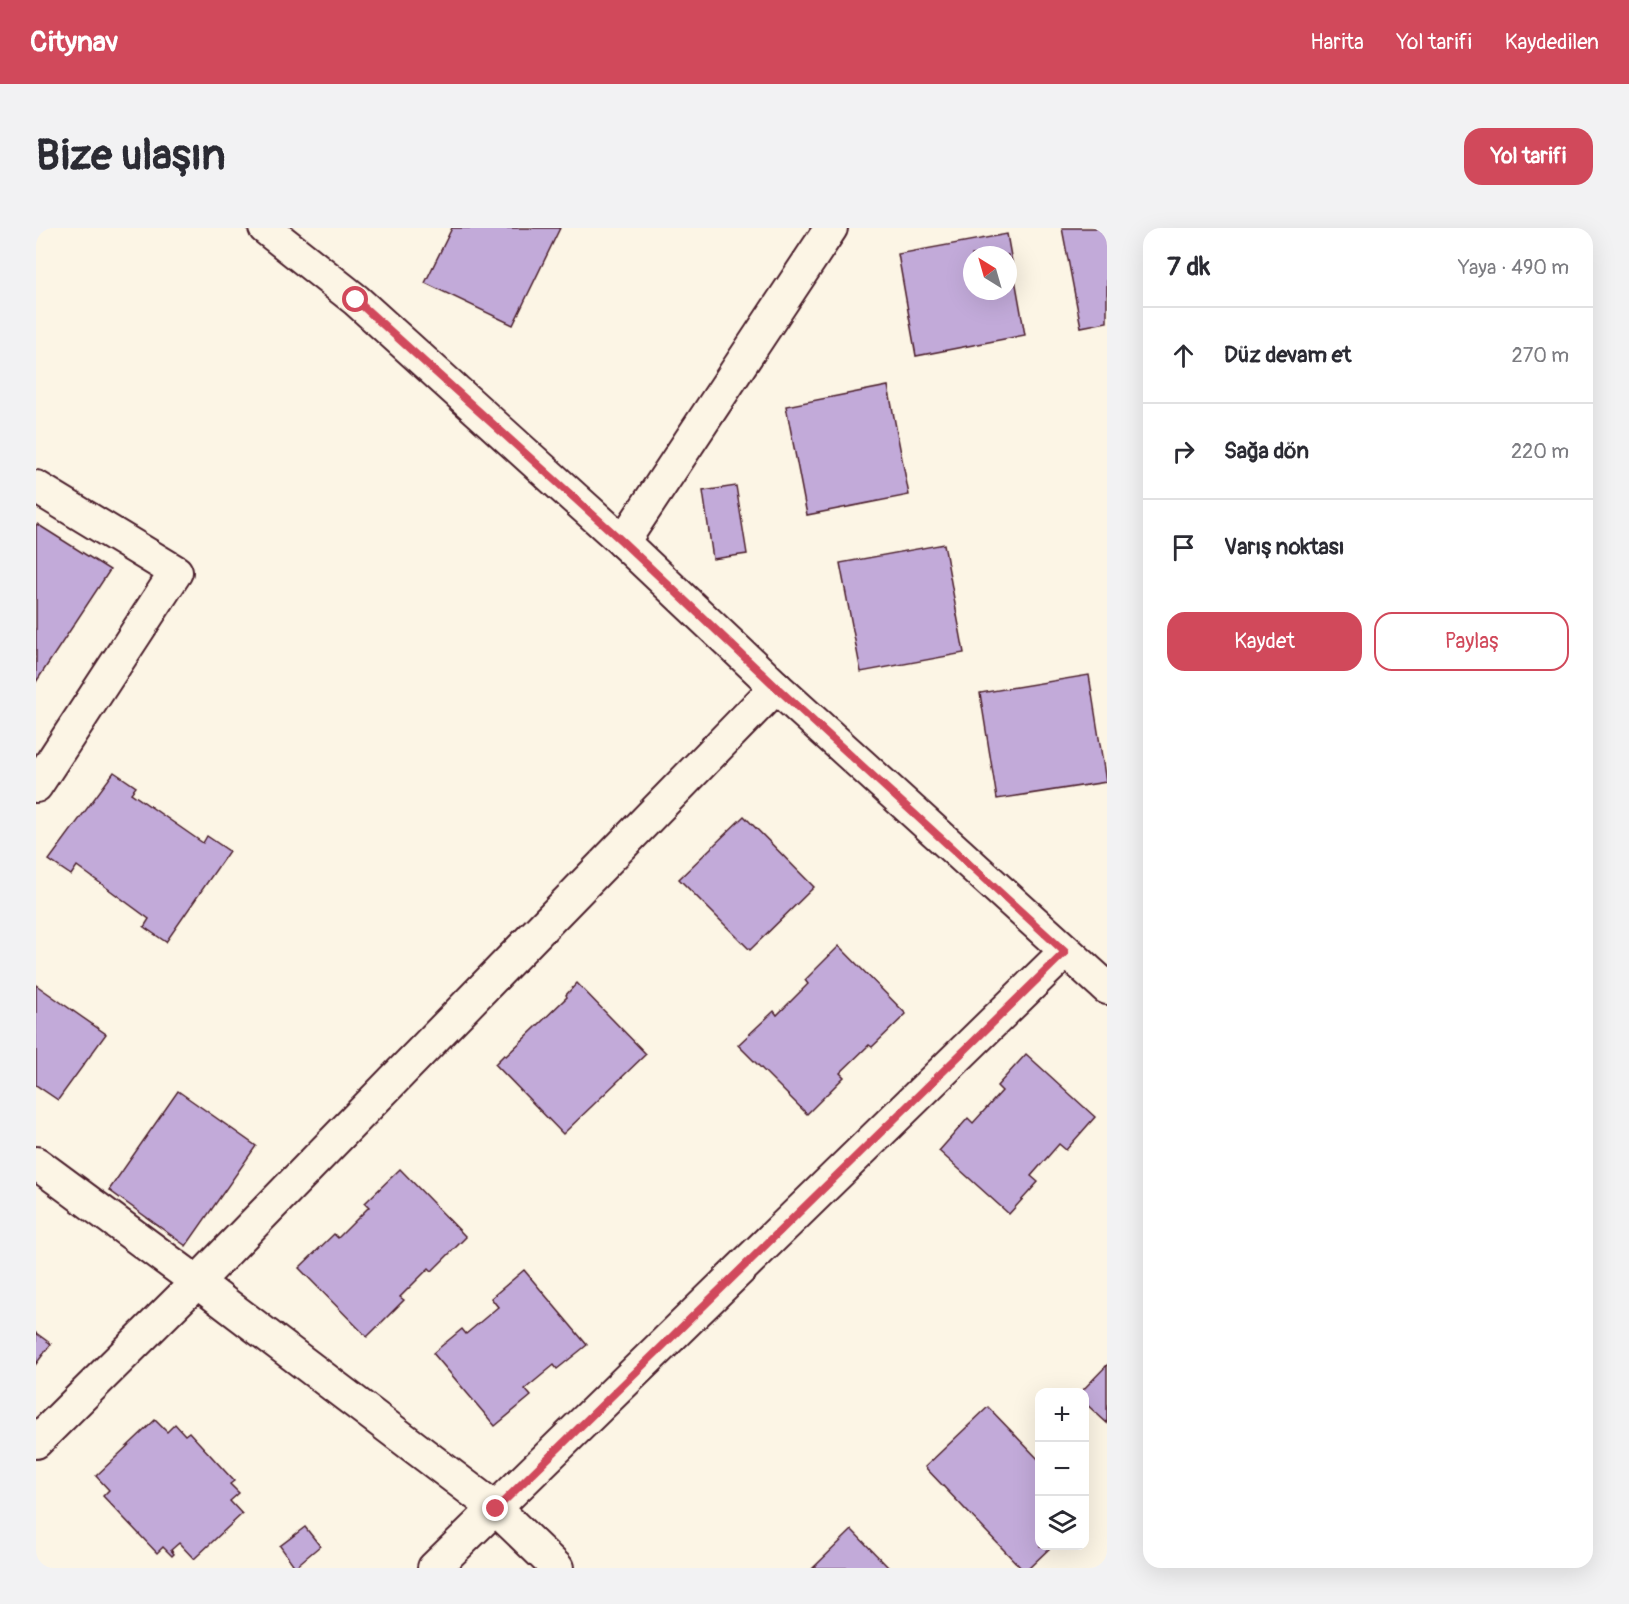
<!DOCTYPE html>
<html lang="tr">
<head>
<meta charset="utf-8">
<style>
  :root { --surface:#fff; --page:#f2f2f3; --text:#2b2b33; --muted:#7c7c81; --line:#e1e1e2; --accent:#d1495b }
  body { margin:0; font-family:Pangolin,sans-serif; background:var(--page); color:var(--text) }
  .controls { position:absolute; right:18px; bottom:18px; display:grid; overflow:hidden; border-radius:12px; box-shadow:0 6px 24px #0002 }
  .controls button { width:54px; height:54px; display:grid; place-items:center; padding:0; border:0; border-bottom:2px solid var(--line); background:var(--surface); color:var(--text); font:30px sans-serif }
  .compass { position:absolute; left:927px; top:18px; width:54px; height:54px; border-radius:50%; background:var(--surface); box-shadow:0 6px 24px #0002; rotate:323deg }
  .stop { position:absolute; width:18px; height:18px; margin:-14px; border:4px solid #d1495b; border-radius:50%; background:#fff }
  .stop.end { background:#d1495b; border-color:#fff; box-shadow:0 2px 6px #0008 }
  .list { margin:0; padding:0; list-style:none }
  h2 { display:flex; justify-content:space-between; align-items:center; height:78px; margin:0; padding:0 24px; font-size:26px }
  h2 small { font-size:20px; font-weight:400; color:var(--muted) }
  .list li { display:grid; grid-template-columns:39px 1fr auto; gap:18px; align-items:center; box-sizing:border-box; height:96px; padding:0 24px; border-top:2px solid var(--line) }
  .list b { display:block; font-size:22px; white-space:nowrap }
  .list em { font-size:20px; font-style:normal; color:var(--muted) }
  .actions { display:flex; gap:12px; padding:18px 24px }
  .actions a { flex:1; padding:14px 0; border:2px solid var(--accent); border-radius:18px; text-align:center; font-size:21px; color:var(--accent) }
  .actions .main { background:var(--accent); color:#fff }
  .icon { flex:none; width:33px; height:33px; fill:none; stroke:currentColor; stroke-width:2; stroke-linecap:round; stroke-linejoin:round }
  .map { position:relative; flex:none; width:1071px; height:1340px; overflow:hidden; border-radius:18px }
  header { display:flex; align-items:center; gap:36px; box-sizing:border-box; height:84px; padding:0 30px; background:var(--accent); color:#fff }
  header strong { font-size:28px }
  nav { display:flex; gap:33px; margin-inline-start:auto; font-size:21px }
  .intro { display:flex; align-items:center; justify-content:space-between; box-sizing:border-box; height:144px; padding:0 36px }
  h1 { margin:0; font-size:42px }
  .button { padding:15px 27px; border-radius:18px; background:var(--accent); color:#fff; font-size:21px; font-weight:700 }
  main { display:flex; gap:36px; padding:0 36px }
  aside { flex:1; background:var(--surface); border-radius:18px; box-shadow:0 6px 24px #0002 }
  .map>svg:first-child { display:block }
  .building { fill:#c2aad9; stroke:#4a1f2b; stroke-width:1.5; fill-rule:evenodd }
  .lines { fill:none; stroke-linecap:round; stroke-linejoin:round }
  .minor-casing { stroke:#4a1f2b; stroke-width:36 }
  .minor { stroke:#fcf5e5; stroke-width:32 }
  .route { stroke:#d1495b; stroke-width:8 }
</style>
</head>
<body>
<header>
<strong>Citynav</strong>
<nav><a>Harita</a><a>Yol tarifi</a><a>Kaydedilen</a></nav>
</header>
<div class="intro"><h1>Bize ulaşın</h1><a class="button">Yol tarifi</a></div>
<main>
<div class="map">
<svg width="1071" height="1340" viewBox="0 0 1071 1340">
  <rect width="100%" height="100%" fill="#fcf5e5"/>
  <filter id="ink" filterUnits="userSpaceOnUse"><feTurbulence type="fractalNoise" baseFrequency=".0167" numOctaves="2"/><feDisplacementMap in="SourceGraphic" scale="12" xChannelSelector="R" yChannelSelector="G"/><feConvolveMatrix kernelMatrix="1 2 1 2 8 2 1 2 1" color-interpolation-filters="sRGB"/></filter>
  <g filter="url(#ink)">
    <!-- building -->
    <g class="building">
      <path d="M416,0H524L477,97L389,55Z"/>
      <path d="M1026,0H1071V94L1045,99Z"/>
      <path d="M971,6L989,107L880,128L862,26ZM936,27H972V63H936Z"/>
      <path d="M852,158L873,267L771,287L750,178Z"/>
      <path d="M700,258L711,326L677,331L667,263Z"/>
      <path d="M1,296L74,342L0,454V298Z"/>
      <path d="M908,316L928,425L825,444L804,335Z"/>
      <path d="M1053,447L1070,554L961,571L944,465Z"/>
      <path d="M78,544L100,559L95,565L167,615L171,608L193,623L130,714L108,699L113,691L41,638L35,647L13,632Z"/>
      <path d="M708,588L778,659L714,722L643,651Z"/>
      <path d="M803,718L870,786L836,819L833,817L804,845L808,849L771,886L702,817L738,783L741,787L772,756L769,752Z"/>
      <path d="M541,755L610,826L527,906L459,836L468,827L470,828L531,769L530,767Z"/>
      <path d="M0,757L70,806L22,872L0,857Z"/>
      <path d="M990,826L1059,889L1030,922L1023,916L995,948L1002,954L973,986L903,923L932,890L937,895L966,863L961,858Z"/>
      <path d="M142,863L220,918L150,1018L73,962Z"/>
      <path d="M364,941L430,1009L396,1043L393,1040L364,1069L368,1072L331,1109L263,1040L298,1006L302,1010L333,979L329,975Z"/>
      <path d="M488,1042L551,1117L521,1141L518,1137L489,1161L495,1168L459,1198L397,1125L426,1101L430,1106L462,1079L455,1070Z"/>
      <path d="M0,1105L15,1116L0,1136Z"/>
      <path d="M1071,1137V1195L1048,1174V1164H1045Z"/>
      <path d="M952,1179L1004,1233V1318H1016L993,1340H985L889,1239Z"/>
      <path d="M119,1192L131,1204L139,1196L149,1207L153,1204L198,1253L194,1256L203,1265L194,1273L206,1286L158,1331L143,1315L135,1322L138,1326L136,1328L127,1319L121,1325L67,1268L73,1262L60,1248Z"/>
      <path d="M269,1299L284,1318L259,1339L244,1318Z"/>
      <path d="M816,1302L853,1340H777Z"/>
    </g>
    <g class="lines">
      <!-- minor casing -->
      <g class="minor-casing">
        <g id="minor">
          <path d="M229,0L320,72L587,314L740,459L1071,760"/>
          <path d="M0,259L140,344L0,558"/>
          <path d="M587,314L795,0"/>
          <path d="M0,935L161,1054L460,1281L521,1340"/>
          <path d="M0,1214L161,1054L740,459"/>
          <path d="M398,1340L1029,724"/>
        </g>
      </g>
      <!-- minor -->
      <use href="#minor" class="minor"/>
    </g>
  </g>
  <g class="lines" filter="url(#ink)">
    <!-- route -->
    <path class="route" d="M320,72L587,314L740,459L1029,724L460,1281"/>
  </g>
</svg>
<div class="controls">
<button>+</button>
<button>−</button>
<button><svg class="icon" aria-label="layers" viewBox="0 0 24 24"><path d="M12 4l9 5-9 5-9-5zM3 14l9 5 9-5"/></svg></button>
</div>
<svg class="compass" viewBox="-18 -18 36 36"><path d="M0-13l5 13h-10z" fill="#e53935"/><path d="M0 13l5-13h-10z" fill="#7c7c81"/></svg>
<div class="stop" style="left:320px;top:72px"></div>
<div class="stop end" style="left:460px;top:1281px"></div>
</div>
<aside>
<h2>7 dk<small>Yaya · 490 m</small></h2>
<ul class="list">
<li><svg class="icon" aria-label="ahead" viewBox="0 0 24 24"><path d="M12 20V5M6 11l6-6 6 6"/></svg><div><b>Düz devam et</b></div><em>270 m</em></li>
<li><svg class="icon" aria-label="right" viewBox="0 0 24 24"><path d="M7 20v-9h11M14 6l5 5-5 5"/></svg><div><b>Sağa dön</b></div><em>220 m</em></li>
<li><svg class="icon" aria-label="arrive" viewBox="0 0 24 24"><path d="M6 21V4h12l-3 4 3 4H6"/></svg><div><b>Varış noktası</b></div></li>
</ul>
<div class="actions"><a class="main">Kaydet</a><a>Paylaş</a></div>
</aside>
</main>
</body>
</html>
